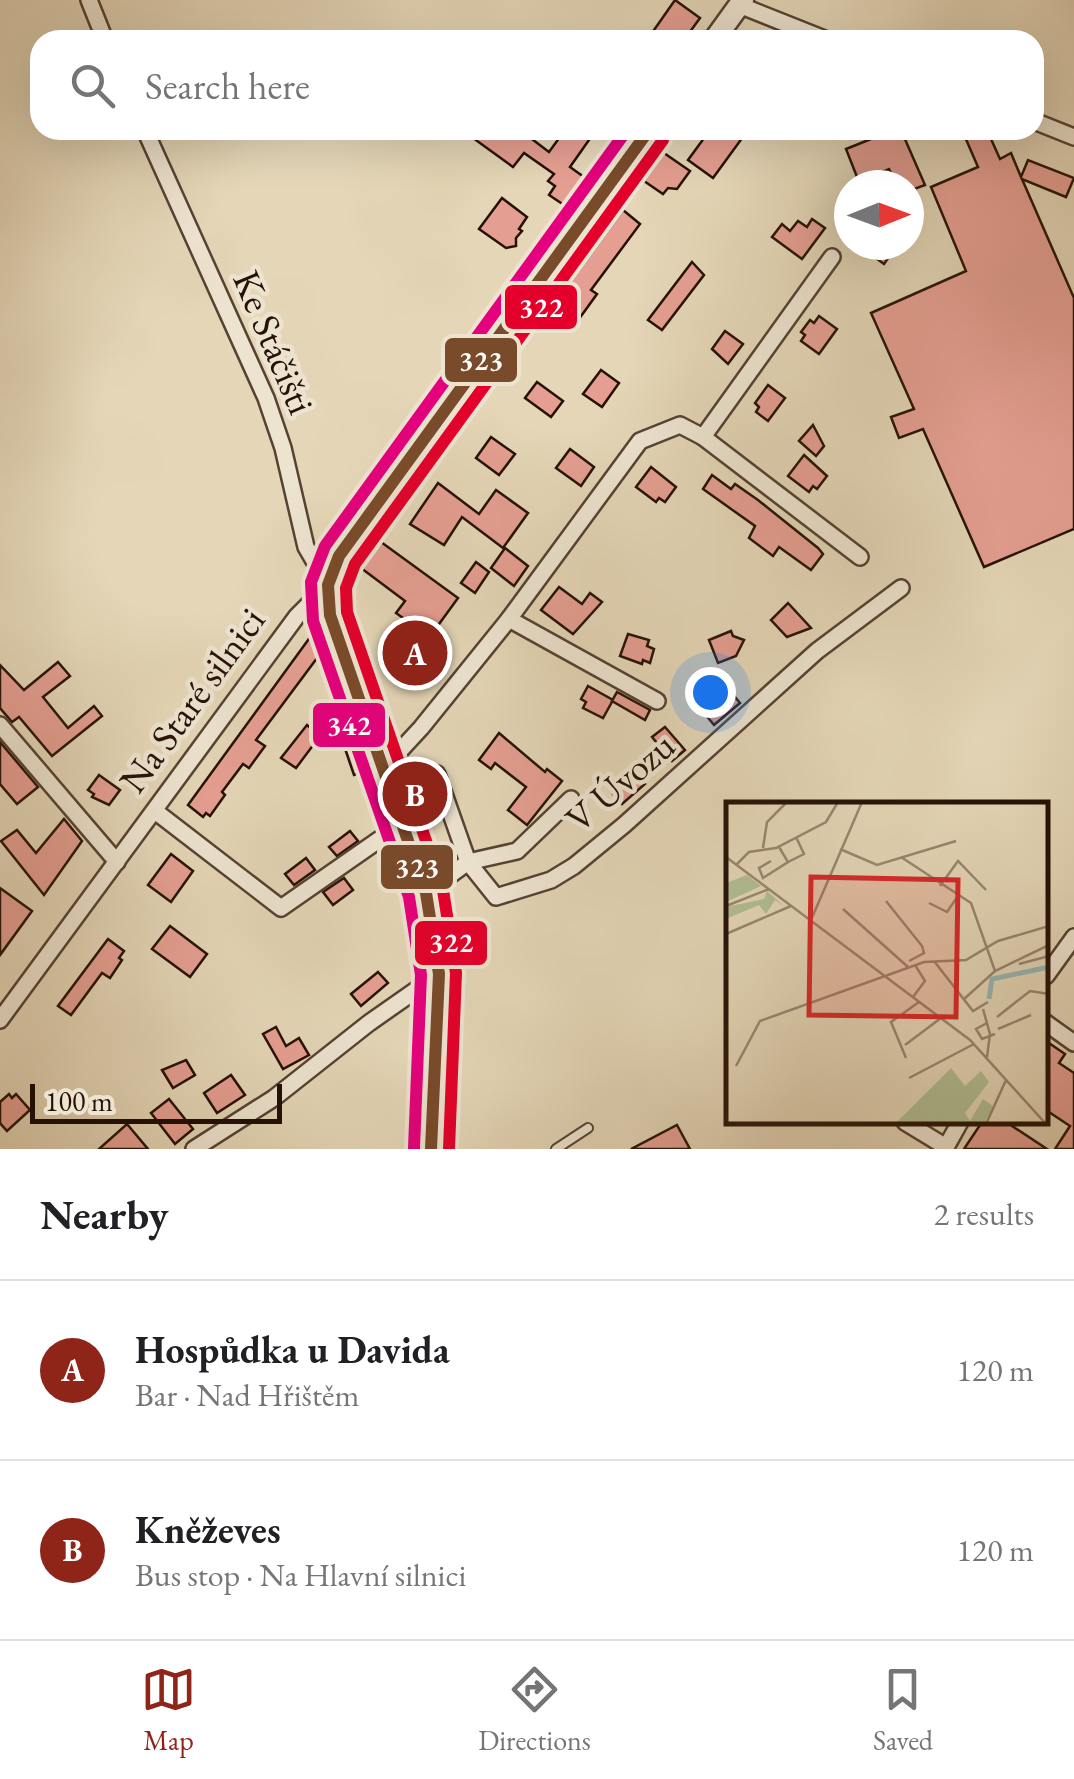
<!DOCTYPE html>
<html lang="en">
<head>
<meta charset="utf-8">
<style>
  :root { --surface:#fff; --page:#f2f2f2; --text:#202124; --muted:#757577; --line:#e0e0e0; --accent:#8f2418 }
  body { margin:0; font-family:"EB Garamond",serif; background:var(--page); color:var(--text) }
  .compass { position:absolute; left:834px; top:170px; width:90px; height:90px; border-radius:50%; background:var(--surface); box-shadow:0 10px 40px #0002; rotate:89deg }
  .scale { position:absolute; left:30px; bottom:25px; width:252px; box-sizing:border-box; padding-left:10px; border:5px solid #251106; border-top:0; font-size:28px; line-height:35px; white-space:nowrap; color:#251106; -webkit-text-stroke:8px #ede4d0; paint-order:stroke }
  .you { position:absolute; left:710px; top:692px; width:35px; height:35px; margin:-25px; border:8px solid #fff; border-radius:50%; background:#1a73e8; box-shadow:0 0 0 15px #1a73e833 }
  .badge { display:grid; place-items:center; width:65px; height:65px; border-radius:50%; background:var(--accent); color:#fff; font-size:32px; font-weight:700 }
  .pin { position:absolute; translate:-50% -50%; border:5px solid #fff; box-shadow:0 2px 10px #0006 }
  .list { margin:0; padding:0; list-style:none }
  h2 { display:flex; justify-content:space-between; align-items:center; height:130px; margin:0; padding:0 40px; font-size:42px }
  h2 small { font-size:32px; font-weight:400; color:var(--muted) }
  .list li { display:grid; grid-template-columns:65px 1fr auto; gap:30px; align-items:center; box-sizing:border-box; height:180px; padding:0 40px; border-top:2px solid var(--line) }
  .list b { display:block; font-size:38px; white-space:nowrap }
  .list p { margin:0; font-size:32px; white-space:nowrap; color:var(--muted) }
  .list em { font-size:32px; font-style:normal; color:var(--muted) }
  .icon { flex:none; width:55px; height:55px; fill:none; stroke:currentColor; stroke-width:2; stroke-linecap:round; stroke-linejoin:round }
  .map { position:relative; flex:none; width:1074px; height:1149px; overflow:hidden }
  .search { position:absolute; background:var(--surface); box-shadow:0 10px 40px #0002; left:30px; right:30px; top:30px; height:110px; display:flex; align-items:center; gap:25px; box-sizing:border-box; padding:0 35px; border-radius:30px; color:var(--muted); font-size:38px }
  .sheet { height:490px; background:var(--surface) }
  nav { display:flex; justify-content:space-around; align-items:center; box-sizing:border-box; height:140px; border-top:2px solid var(--line); background:var(--surface); font-size:28px; color:var(--muted) }
  nav a { display:grid; justify-items:center; gap:5px }
  nav .on { color:var(--accent) }
  .map>svg:first-child { display:block }
  .building { fill:#e59f92; stroke:#251106; stroke-width:2.5 }
  .lines { fill:none; stroke-linecap:round; stroke-linejoin:round }
  .service-casing { stroke:#554232; stroke-width:12 }
  .minor-casing { stroke:#554232; stroke-width:20 }
  .tertiary-casing { stroke:#554232; stroke-width:25 }
  .service { stroke:#ede4d0; stroke-width:8 }
  .minor { stroke:#ede4d0; stroke-width:15 }
  .tertiary { stroke:#ede4d0; stroke-width:20 }
  .bus-1-casing { stroke:#ede4d0; stroke-width:20 }
  .bus-2-casing { stroke:#ede4d0; stroke-width:20 }
  .bus-3-casing { stroke:#ede4d0; stroke-width:20 }
  .bus-1 { stroke:#7a4b2a; stroke-width:12 }
  .bus-2 { stroke:#e4002b; stroke-width:12 }
  .bus-3 { stroke:#e5007d; stroke-width:12 }
  .labels { text-anchor:middle; stroke-width:9; stroke-linejoin:round; paint-order:stroke }
  .street-label { font-size:38px; fill:#251106; stroke:#ede4d0 }
  .inset-river { fill:none; stroke:#97b7b6; stroke-width:5 }
  .inset-road { fill:none; stroke:#988770; stroke-width:2.5 }
  .view { fill:#d62828; fill-opacity:0.15; stroke:#d62828; stroke-width:5 }
  .inset-edge { fill:none; stroke:#251106; stroke-width:5 }
  .line-badge { stroke:#ede4d0; stroke-width:4 }
  .badge-label { font-size:28px; text-anchor:middle; font-weight:bold; fill:#fff }
</style>
</head>
<body>
<div class="map">
<svg width="1074" height="1149" viewBox="0 0 1074 1149">
  <rect width="100%" height="100%" fill="#e4d6b7"/>
  <filter id="stains"><feTurbulence type="fractalNoise" baseFrequency=".002" numOctaves="4"/><feColorMatrix values="0 0 0 0 .2 0 0 0 0 .09 0 0 0 0 .02 0 0 0 .5 -.17"/></filter>
  <radialGradient id="worn" r=".72"><stop offset=".6" stop-color="#630" stop-opacity="0"/><stop offset="1" stop-color="#630" stop-opacity=".3"/></radialGradient>
  <!-- building -->
  <g class="building">
    <path d="M675,0L700,18L684,40H647Z"/>
    <path d="M462,130H520L549,152L565,130H596L570,167L584,177L564,205L549,195L555,186L548,181L554,174L524,153L513,167Z"/>
    <path d="M710,130H748L713,178L688,160Z"/>
    <path d="M873,130H901L925,185L909,191V185H897L889,169L859,182L846,149L876,137Z"/>
    <path d="M962,130H987L1000,159L1011,153L1021,177L1028,160L1074,178L1066,197L1022,179L1074,298V529L984,567L923,429L899,438L891,417L914,409L871,313L966,271L931,187L978,167Z"/>
    <path d="M664,153L690,171L677,189L668,188L663,194L644,181Z"/>
    <path d="M502,198L527,217L519,229L522,231L516,238V246L506,248L479,229Z"/>
    <path d="M623,210L640,224L591,290L597,294L579,319L570,312L567,316L553,306Z"/>
    <path d="M812,219L825,228L802,259L772,237L782,224L790,231L798,221L807,227Z"/>
    <path d="M858,245H897L884,264Z"/>
    <path d="M692,262L704,275L662,330L648,320Z"/>
    <path d="M819,316L837,329L819,354L801,341L805,335L801,332L810,320L814,323Z"/>
    <path d="M725,331L743,344L728,364L712,349Z"/>
    <path d="M601,370L619,383L602,407L583,394Z"/>
    <path d="M537,382L563,401L551,417L525,398Z"/>
    <path d="M768,385L785,398L768,421L756,412L759,407L755,403Z"/>
    <path d="M813,425L824,446L816,456L799,441Z"/>
    <path d="M491,437L515,454L499,475L476,458Z"/>
    <path d="M570,449L594,467L581,486L556,468Z"/>
    <path d="M804,455L827,476L817,489L813,486L809,492L788,476Z"/>
    <path d="M651,467L676,487L665,502L659,498L656,502L636,487Z"/>
    <path d="M712,475L731,489L735,484L758,500L818,548L823,554L811,570L779,547L773,556L749,538L755,526L703,489Z"/>
    <path d="M438,483L479,514L496,490L528,513L503,548L462,517L444,545L410,524Z"/>
    <path d="M381,542L458,598L415,657L399,646L413,625L396,613L405,601L361,568Z"/>
    <path d="M505,548L528,566L514,586L491,568Z"/>
    <path d="M476,562L489,572L475,593L461,583Z"/>
    <path d="M559,587L582,604L590,593L602,602L573,634L541,610Z"/>
    <path d="M788,603L811,628L787,637L771,620Z"/>
    <path d="M731,631L733,636L744,640L736,656L718,663L709,640Z"/>
    <path d="M628,634L649,640L647,646L654,649L650,663L643,660L642,664L620,656Z"/>
    <path d="M311,636L326,646L256,740L265,746L249,768L243,764L222,792L225,795L210,816L206,813L203,817L188,805Z"/>
    <path d="M58,662L70,676L43,697L68,728L94,706L102,716L52,756L19,717L12,722L0,708V665L24,690Z"/>
    <path d="M588,686L613,700L603,718L583,708L586,702L581,699Z"/>
    <path d="M617,692L650,710L645,720L612,701Z"/>
    <path d="M731,692L740,703L714,725L705,714Z"/>
    <path d="M353,723L369,770L354,775L338,728Z"/>
    <path d="M307,725L320,736L296,768L281,758Z"/>
    <path d="M665,727L685,750L672,761L652,737Z"/>
    <path d="M499,733L545,772L547,769L562,781L527,825L508,810L526,787L495,763L491,769L479,760Z"/>
    <path d="M0,742L38,787L17,804L0,784Z"/>
    <path d="M632,770L645,784L622,804L613,794L626,783L622,779Z"/>
    <path d="M99,775L120,790L109,805L92,797L94,794L88,790Z"/>
    <path d="M64,819L82,841L44,895L1,841L17,830L36,853Z"/>
    <path d="M350,831L358,841L337,856L329,847Z"/>
    <path d="M171,854L193,871L171,902L148,885Z"/>
    <path d="M306,858L315,870L294,885L285,874Z"/>
    <path d="M344,878L353,890L333,905L323,892Z"/>
    <path d="M0,888L32,911L0,955Z"/>
    <path d="M170,926L207,954L190,977L152,949Z"/>
    <path d="M108,939L124,951L119,958L122,960L110,978L102,973L71,1015L58,1006Z"/>
    <path d="M378,972L388,983L361,1006L351,994Z"/>
    <path d="M276,1027L286,1046L299,1038L309,1055L283,1069L263,1034Z"/>
    <path d="M1046,1041L1065,1054L1059,1063L1074,1073V1149H1055L1070,1126L1046,1110Z"/>
    <path d="M186,1060L195,1075L173,1088L162,1070Z"/>
    <path d="M231,1075L245,1095L217,1113L204,1093Z"/>
    <path d="M9,1094L12,1098L16,1094L30,1110L7,1131L0,1123V1102Z"/>
    <path d="M169,1099L193,1129L175,1144L151,1113Z"/>
    <path d="M982,1122H1006L1047,1149H964Z"/>
    <path d="M127,1124L148,1149H99Z"/>
    <path d="M677,1125L690,1149H631Z"/>
  </g>
  <g class="lines">
    <!-- service casing -->
    <g class="service-casing">
      <path id="service" d="M556,1149L588,1128"/>
    </g>
    <!-- minor casing -->
    <g class="minor-casing">
      <g id="minor">
        <path d="M89,0L105,40"/>
        <path d="M739,5L827,40"/>
        <path d="M1034,121L1074,137"/>
        <path d="M703,437L860,557"/>
        <path d="M509,619L657,701"/>
        <path d="M0,725L117,862"/>
        <path d="M383,769L421,728L509,619L640,441L680,425L703,437L832,257"/>
        <path d="M437,774L468,862L496,897L551,880L574,866L624,825L817,651L901,588"/>
        <path d="M155,811L281,908L403,823"/>
        <path d="M426,893L468,862L517,851L571,799"/>
        <path d="M1046,976L1074,937"/>
        <path d="M0,1020L297,616L328,585L306,547L283,448L266,398L145,130"/>
        <path d="M1046,1023L1074,1043"/>
        <path d="M905,1122L946,1147"/>
        <path d="M194,1149L274,1098L369,1023L439,974"/>
        <path d="M945,1149L960,1122"/>
      </g>
    </g>
    <!-- tertiary casing -->
    <g class="tertiary-casing">
      <g id="tertiary">
        <path d="M714,40L743,0"/>
        <path d="M431,1149L439,974L426,893L330,615L328,585L339,556L649,130"/>
      </g>
    </g>
    <!-- service -->
    <use href="#service" class="service"/>
    <!-- minor -->
    <use href="#minor" class="minor"/>
    <!-- tertiary -->
    <use href="#tertiary" class="tertiary"/>
    <!-- bus-1 casing -->
    <g class="bus-1-casing">
      <path id="bus-1" d="M431,1149L439,974L426,893L330,615L328,585L339,556L649,130"/>
    </g>
    <!-- bus-2 casing -->
    <g class="bus-2-casing">
      <path id="bus-2" d="M449,1149L456,973L443,890L347,612L346,588L355,564L663,140"/>
    </g>
    <!-- bus-3 casing -->
    <g class="bus-3-casing">
      <path id="bus-3" d="M414,1148L421,975L409,897L313,621L311,582L325,546L627,130"/>
    </g>
    <!-- bus-1 -->
    <use href="#bus-1" class="bus-1"/>
    <!-- bus-2 -->
    <use href="#bus-2" class="bus-2"/>
    <!-- bus-3 -->
    <use href="#bus-3" class="bus-3"/>
  </g>
  <g class="labels">
    <!-- street labels -->
    <g class="street-label">
      <text transform="translate(274 342) rotate(67)" y="13">Ke Stáčišti</text>
      <text transform="translate(192 700) rotate(-54)" y="13">Na Staré silnici</text>
      <text transform="translate(620 782) rotate(-41)" y="13">V Úvozu</text>
    </g>
  </g>
  <!-- overview -->
  <g transform="translate(726 802)">
    <rect width="322" height="322" fill="#e4d6b7"/>
    <path d="M21,73L35,84L0,100V81ZM41,89L58,104L49,98L40,112L33,103L0,117V105L38,97ZM225,266L239,284L255,269L263,280L239,311L244,319L257,297L267,304L258,322H169Z" fill="#b0be92"/>
    <path class="inset-river" d="M263,197L266,177L323,165"/>
    <path class="inset-road" d="M37,46L41,20L61,0M114,47L151,63L230,39M0,55L244,238L320,322M175,55L245,101L269,169M45,59L33,66L37,76L62,60L53,45M62,60L78,52L70,35M10,63L23,50L50,46L100,20L112,0M214,84L232,59L260,88M160,99L196,144L198,151L183,159M203,101L221,110L232,94M0,104L43,87M117,107L182,165M85,118L136,0M0,132L65,104M208,159L247,209L262,200M293,162L323,154M187,195L199,179L189,163M237,198L269,169L323,143M257,207L264,232L261,255M271,215L304,189L323,192M261,221L250,227L256,237L269,232M272,227L305,213M179,243L215,216M180,256L165,220L193,200M10,264L34,219L198,160L240,158L272,139L323,124M183,276L248,242M260,322L280,278"/>
    <path class="view" d="M85,75L232,78L230,215L83,213Z"/>
    <rect width="322" height="322" class="inset-edge"/>
  </g>
  <g class="line-badge">
    <rect x="503" y="283" width="76" height="48" rx="10" fill="#e4002b"/>
    <rect x="443" y="336" width="76" height="48" rx="10" fill="#7a4b2a"/>
    <rect x="311" y="701" width="76" height="48" rx="10" fill="#e5007d"/>
    <rect x="379" y="843" width="76" height="48" rx="10" fill="#7a4b2a"/>
    <rect x="413" y="919" width="76" height="48" rx="10" fill="#e4002b"/>
  </g>
  <g class="badge-label">
    <text x="541" y="317">322</text>
    <text x="481" y="370">323</text>
    <text x="349" y="735">342</text>
    <text x="417" y="877">323</text>
    <text x="451" y="952">322</text>
  </g>
  <rect width="100%" height="100%" filter="url(#stains)"/>
  <rect width="100%" height="100%" fill="url(#worn)"/>
</svg>
<svg class="compass" viewBox="-18 -18 36 36"><path d="M0-13l5 13h-10z" fill="#e53935"/><path d="M0 13l5-13h-10z" fill="#757577"/></svg>
<div class="scale">100 m</div>
<div class="you"></div>
<div class="pin badge" style="left:415px;top:653px">A</div>
<div class="pin badge" style="left:415px;top:794px">B</div>
<div class="search"><svg class="icon" aria-label="search" viewBox="0 0 24 24"><circle cx="10" cy="10" r="6"/><path d="M15 15l6 6"/></svg>Search here</div>
</div>
<section class="sheet">
<h2>Nearby<small>2 results</small></h2>
<ul class="list">
<li><span class="badge">A</span><div><b>Hospůdka u Davida</b><p>Bar · Nad Hřištěm</p></div><em>120 m</em></li>
<li><span class="badge">B</span><div><b>Kněževes</b><p>Bus stop · Na Hlavní silnici</p></div><em>120 m</em></li>
</ul>
</section>
<nav>
<a class="on"><svg class="icon" aria-label="map" viewBox="0 0 24 24"><path d="M3 6l6-2 6 2 6-2v14l-6 2-6-2-6 2zM9 4v14M15 6v14"/></svg>Map</a>
<a><svg class="icon" aria-label="directions" viewBox="0 0 24 24"><path d="M12 3l9 9-9 9-9-9zM9 14v-3h6M13 9l2 2-2 2"/></svg>Directions</a>
<a><svg class="icon" aria-label="saved" viewBox="0 0 24 24"><path d="M7 4h10v16l-5-4-5 4z"/></svg>Saved</a>
</nav>
</body>
</html>
